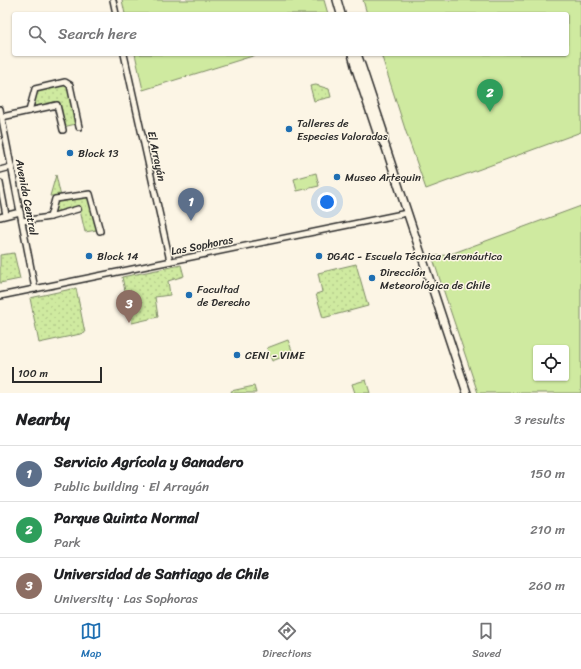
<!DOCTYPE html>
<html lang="en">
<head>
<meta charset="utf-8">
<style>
  :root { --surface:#fff; --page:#f6f6f6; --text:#202124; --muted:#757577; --line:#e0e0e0; --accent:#1f6fb2 }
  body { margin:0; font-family:Sriracha,sans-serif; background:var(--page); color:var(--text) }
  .controls { position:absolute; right:12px; bottom:12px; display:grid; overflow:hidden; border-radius:4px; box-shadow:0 1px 3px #0004 }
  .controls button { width:36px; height:36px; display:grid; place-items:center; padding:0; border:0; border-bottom:1px solid var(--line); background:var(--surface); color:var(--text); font:20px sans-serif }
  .scale { position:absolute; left:12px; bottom:10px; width:90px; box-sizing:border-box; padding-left:4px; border:2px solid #2b2b2b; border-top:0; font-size:11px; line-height:14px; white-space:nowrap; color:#2b2b2b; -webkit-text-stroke:3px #fcf5e5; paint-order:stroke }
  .you { position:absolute; left:327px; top:202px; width:14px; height:14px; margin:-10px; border:3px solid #fff; border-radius:50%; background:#1a73e8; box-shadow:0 0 0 6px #1a73e833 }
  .badge { display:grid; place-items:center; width:26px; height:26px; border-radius:50%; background:var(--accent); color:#fff; font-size:13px; font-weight:700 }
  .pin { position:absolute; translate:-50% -33px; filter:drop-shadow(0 1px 2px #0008) }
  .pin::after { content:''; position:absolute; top:21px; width:14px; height:12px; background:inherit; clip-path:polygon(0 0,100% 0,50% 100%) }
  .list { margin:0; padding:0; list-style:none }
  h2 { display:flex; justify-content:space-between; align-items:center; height:52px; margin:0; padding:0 16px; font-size:17px }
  h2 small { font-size:13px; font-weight:400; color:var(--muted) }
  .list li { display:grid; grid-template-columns:26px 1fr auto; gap:12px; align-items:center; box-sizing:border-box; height:56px; padding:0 16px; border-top:1px solid var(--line) }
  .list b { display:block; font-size:15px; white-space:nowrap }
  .list p { margin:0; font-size:13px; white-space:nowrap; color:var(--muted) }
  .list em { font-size:13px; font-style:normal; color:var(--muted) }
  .icon { flex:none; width:22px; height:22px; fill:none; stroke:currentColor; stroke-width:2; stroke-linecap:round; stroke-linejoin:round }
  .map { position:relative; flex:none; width:581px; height:393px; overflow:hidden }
  .search { position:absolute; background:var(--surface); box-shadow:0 1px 3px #0004; left:12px; right:12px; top:12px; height:44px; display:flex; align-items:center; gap:10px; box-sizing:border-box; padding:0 14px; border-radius:4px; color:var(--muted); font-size:15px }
  .sheet { height:220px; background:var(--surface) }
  nav { display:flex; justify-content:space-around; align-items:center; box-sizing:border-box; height:56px; border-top:1px solid var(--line); background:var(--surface); font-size:11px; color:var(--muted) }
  nav a { display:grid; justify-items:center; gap:2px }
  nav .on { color:var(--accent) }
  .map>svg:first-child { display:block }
  .grass { fill:url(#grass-dots); stroke:#7d8a66 }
  .park { fill:#cfeaa0; stroke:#7d8a66; fill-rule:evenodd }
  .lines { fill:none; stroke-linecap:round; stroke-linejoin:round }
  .minor-casing { stroke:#2b2b2b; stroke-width:8 }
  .secondary-casing { stroke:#2b2b2b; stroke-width:10 }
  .minor { stroke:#fcf5e5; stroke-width:5 }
  .secondary { stroke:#fcf5e5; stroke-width:7 }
  .poi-dot { fill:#1f6fb2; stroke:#fcf5e5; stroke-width:1.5 }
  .labels { text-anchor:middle; stroke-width:3; stroke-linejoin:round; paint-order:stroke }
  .poi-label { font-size:11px; fill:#2b2b2b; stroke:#fcf5e5; text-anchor:start }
  .street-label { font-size:11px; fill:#2b2b2b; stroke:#fcf5e5 }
</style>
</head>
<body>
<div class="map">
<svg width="581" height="393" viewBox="0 0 581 393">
  <defs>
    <pattern id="grass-dots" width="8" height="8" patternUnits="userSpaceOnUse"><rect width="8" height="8" fill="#cfeaa0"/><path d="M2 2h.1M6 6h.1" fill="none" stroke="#b2c98a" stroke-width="1.8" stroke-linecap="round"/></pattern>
  </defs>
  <rect width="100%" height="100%" fill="#fcf5e5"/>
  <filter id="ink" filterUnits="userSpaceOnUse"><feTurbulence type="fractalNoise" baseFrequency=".025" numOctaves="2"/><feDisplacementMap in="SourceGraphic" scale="8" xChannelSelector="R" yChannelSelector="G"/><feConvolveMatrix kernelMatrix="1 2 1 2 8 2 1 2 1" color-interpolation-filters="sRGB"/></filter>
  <g filter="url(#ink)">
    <!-- grass -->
    <g class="grass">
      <path d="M64,84L68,87L76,124L63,127L58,103L34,106L37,90Z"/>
      <path d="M316,85L329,89L331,97L314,101L310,86Z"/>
      <path d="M56,175L61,197L88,191L97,230L85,232L79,206L54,212V196H50Z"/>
      <path d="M14,253L20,279L0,283V255Z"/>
      <path d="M356,264L368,306L323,318L316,294L322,292L318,273Z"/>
      <path d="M181,265L184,276L168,281L170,295L155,297L158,317L132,323L122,277Z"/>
      <path d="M76,288L85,333L39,343L30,298Z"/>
      <path d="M254,386L256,393H232L231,391Z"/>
    </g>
    <!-- park -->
    <g class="park">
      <path d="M122,0H324L328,14H125Z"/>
      <path d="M363,0H581V132L426,189L406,132L381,54H567V14H367Z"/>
      <path d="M135,54H259L143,90Z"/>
      <path d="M316,173L319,186L297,191L294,179Z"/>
      <path d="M581,206V393H478L432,256L448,255ZM536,348H566V378H536Z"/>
      <path d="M288,340L293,353L272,361L267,348Z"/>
      <path d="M366,380L370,393H355L352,384Z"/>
    </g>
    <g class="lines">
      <!-- minor casing -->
      <g class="minor-casing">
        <g id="minor">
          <path d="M113,0L116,14"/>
          <path d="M124,54L170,261"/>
          <path d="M0,109L35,289"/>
          <path d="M29,111L35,89L65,82L70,85L79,127"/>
          <path d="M2,117L29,111L57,105L63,130"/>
          <path d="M0,170L11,167"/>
          <path d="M0,183L6,215"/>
          <path d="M0,217L20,212"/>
          <path d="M50,217L55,199L90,194L100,231"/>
          <path d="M22,221L50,217L78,209"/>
          <path d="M0,296L407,213"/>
        </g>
      </g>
      <!-- secondary casing -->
      <g class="secondary-casing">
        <g id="secondary">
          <path d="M337,0L341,14"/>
          <path d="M352,54L356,69L377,132L385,145L467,393"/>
          <path d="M357,54L362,68L383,131L384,143"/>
        </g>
      </g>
      <!-- minor -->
      <use href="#minor" class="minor"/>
      <!-- secondary -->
      <use href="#secondary" class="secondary"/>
    </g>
  </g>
  <!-- markers -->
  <g class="poi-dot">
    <circle cx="289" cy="129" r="4"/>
    <circle cx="70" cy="153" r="4"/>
    <circle cx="337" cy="177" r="4"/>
    <circle cx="89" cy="256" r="4"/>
    <circle cx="319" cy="256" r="4"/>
    <circle cx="372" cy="278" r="4"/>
    <circle cx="189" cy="295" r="4"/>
    <circle cx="237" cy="355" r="4"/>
  </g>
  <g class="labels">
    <!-- poi labels -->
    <g class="poi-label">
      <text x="297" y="127">Talleres de<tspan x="297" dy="13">Especies Valoradas</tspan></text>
      <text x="78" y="157">Block 13</text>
      <text x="345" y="181">Museo Artequin</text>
      <text x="97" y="260">Block 14</text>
      <text x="327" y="260">DGAC - Escuela Técnica Aeronáutica</text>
      <text x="380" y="276">Dirección<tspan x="380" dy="13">Meteorológica de Chile</tspan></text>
      <text x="197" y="293">Facultad<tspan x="197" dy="13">de Derecho</tspan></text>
      <text x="245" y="359">CENI - VIME</text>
    </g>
    <!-- street labels -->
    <g class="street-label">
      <text transform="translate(157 156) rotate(78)" y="4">El Arrayán</text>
      <text transform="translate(27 197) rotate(79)" y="4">Avenida Central</text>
      <text transform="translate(202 245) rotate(-11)" y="4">Las Sophoras</text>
    </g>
  </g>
</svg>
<div class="controls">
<button><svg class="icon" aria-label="locate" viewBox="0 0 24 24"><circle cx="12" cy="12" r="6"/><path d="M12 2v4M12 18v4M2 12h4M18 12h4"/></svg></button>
</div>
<div class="scale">100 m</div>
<div class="you"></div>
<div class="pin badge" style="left:191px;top:221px;background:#5c6f8a">1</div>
<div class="pin badge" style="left:490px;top:112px;background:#2e9e5b">2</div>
<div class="pin badge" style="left:129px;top:323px;background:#8d6e63">3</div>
<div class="search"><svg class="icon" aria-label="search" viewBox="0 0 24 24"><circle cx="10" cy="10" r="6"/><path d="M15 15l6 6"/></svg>Search here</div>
</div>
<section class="sheet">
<h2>Nearby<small>3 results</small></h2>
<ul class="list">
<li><span class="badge" style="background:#5c6f8a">1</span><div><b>Servicio Agrícola y Ganadero</b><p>Public building · El Arrayán</p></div><em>150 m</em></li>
<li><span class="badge" style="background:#2e9e5b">2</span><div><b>Parque Quinta Normal</b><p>Park</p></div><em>210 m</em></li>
<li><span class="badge" style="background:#8d6e63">3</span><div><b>Universidad de Santiago de Chile</b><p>University · Las Sophoras</p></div><em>260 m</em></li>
</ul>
</section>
<nav>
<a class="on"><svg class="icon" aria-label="map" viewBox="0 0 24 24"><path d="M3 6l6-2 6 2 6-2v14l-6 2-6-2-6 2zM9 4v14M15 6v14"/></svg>Map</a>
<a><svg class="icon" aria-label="directions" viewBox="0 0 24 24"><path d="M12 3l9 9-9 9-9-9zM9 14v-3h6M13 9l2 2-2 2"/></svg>Directions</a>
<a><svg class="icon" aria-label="saved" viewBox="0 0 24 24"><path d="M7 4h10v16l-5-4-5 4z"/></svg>Saved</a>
</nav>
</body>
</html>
